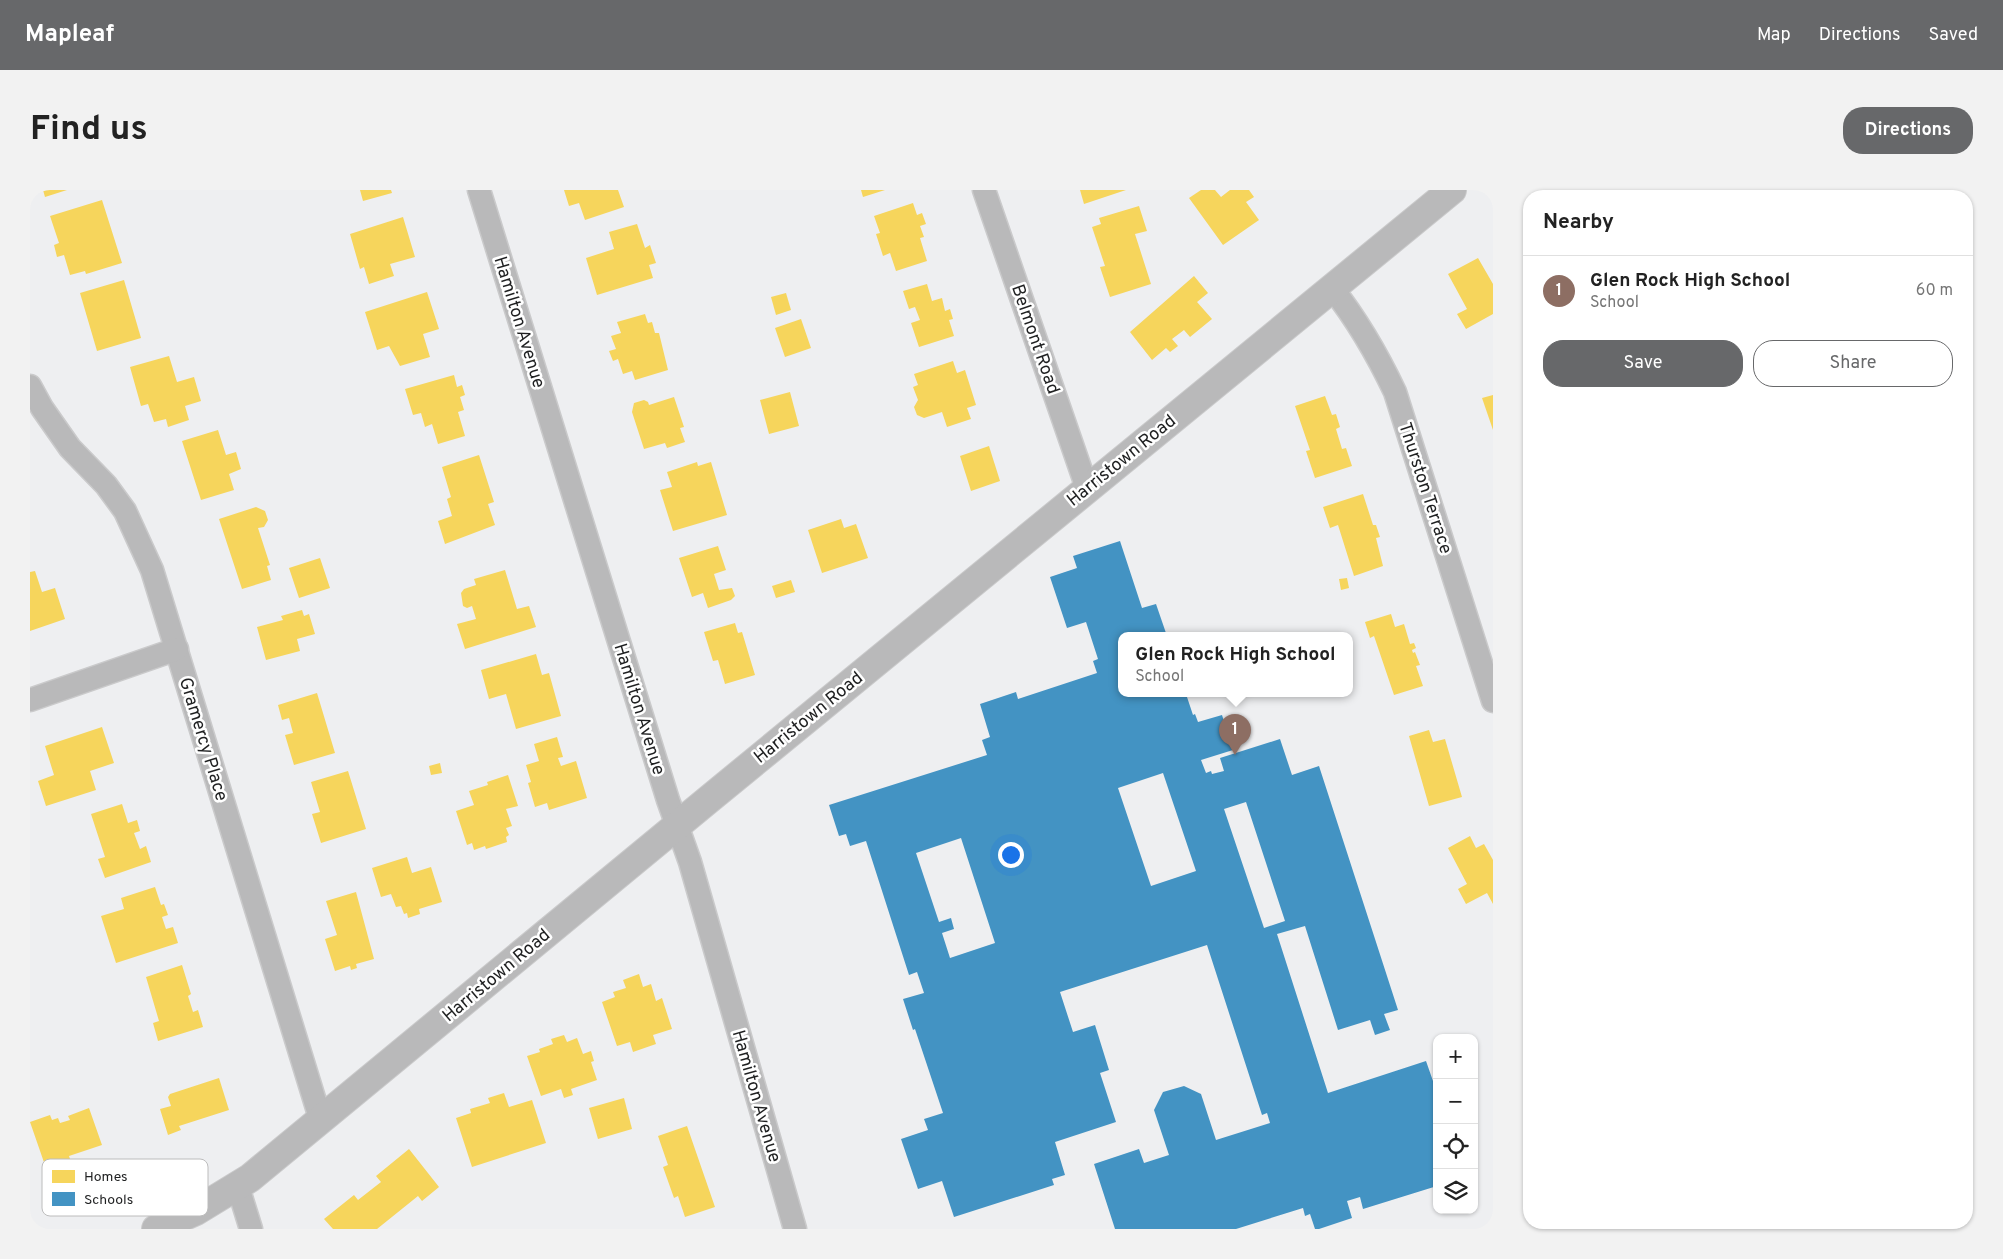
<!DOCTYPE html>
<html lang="en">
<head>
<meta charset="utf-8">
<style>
  :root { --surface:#fff; --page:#f2f2f2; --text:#222; --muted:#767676; --line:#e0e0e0; --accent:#67686a }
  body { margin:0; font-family:Overpass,sans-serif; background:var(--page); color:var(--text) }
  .controls { position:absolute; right:15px; bottom:15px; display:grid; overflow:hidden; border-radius:10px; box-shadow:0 1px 4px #0004 }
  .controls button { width:45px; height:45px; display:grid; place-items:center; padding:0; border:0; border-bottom:1px solid var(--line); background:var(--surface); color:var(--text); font:25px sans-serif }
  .you { position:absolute; left:980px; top:664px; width:18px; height:18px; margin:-12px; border:4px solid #fff; border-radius:50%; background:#1a73e8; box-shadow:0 0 0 8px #1a73e833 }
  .badge { display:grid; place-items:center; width:32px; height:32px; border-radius:50%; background:var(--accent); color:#fff; font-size:16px; font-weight:700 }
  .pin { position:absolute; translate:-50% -41px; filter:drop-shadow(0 1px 2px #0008) }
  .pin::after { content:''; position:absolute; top:26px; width:18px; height:15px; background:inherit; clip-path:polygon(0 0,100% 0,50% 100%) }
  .popup { position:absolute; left:1088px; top:442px; width:235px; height:65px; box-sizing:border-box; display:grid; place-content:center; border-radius:10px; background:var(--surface); filter:drop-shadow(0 1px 4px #0005); font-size:16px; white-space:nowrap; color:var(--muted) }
  .popup b { font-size:19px; color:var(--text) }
  .popup::after { content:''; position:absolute; left:50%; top:100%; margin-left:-10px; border:10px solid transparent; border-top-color:var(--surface) }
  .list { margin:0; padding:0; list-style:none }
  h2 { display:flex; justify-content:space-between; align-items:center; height:65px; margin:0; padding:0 20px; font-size:21px }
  h2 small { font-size:16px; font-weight:400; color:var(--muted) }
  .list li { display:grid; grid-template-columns:32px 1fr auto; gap:15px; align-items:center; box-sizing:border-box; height:70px; padding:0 20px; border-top:1px solid var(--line) }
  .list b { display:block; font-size:19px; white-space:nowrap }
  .list p { margin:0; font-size:16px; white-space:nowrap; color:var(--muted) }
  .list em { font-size:16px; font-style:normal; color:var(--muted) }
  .actions { display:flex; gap:10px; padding:15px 20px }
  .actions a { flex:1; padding:11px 0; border:1px solid var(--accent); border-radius:20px; text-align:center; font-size:18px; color:var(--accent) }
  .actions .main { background:var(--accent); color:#fff }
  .icon { flex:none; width:28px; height:28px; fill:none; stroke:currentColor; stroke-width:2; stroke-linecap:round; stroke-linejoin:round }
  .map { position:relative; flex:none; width:1463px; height:1039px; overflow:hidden; border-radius:20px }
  header { display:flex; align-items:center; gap:30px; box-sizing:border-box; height:70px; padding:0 25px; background:var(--accent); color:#fff }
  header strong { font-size:24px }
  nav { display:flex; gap:28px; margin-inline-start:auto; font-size:18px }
  .intro { display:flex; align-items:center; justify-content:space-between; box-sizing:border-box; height:120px; padding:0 30px }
  h1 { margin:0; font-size:35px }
  .button { padding:12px 22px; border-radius:20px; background:var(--accent); color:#fff; font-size:18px; font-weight:700 }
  main { display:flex; gap:30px; padding:0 30px }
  aside { flex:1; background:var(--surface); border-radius:20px; box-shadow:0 1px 4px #0004 }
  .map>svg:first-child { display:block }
  .homes { fill:#f6d55c }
  .schools { fill:#4393c3; fill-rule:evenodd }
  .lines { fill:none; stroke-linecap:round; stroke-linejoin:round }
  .minor-casing { stroke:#cacacb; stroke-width:25 }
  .tertiary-casing { stroke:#cacacb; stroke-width:30 }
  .minor { stroke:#b9b9ba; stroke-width:22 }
  .tertiary { stroke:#b9b9ba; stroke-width:28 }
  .labels { text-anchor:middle; stroke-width:5; stroke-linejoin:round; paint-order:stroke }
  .street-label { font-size:18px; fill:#1f2021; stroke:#fff }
  .key { fill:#fff; stroke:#bcbcbc; stroke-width:1 }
  .key-label { font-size:14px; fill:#1f2021 }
</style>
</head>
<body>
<header>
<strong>Mapleaf</strong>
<nav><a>Map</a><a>Directions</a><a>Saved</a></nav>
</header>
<div class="intro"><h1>Find us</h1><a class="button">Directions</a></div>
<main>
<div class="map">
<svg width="1463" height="1039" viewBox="0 0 1463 1039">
  <rect width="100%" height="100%" fill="#eeeff1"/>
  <!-- homes -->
  <g class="homes">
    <path d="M13,0H37L15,7Z"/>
    <path d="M330,0H361L362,3L333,11Z"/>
    <path d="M534,0H588L594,17L555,30L549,13L539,16Z"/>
    <path d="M831,0H855L833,7Z"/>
    <path d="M1050,0H1096L1054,14Z"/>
    <path d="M1171,0H1185L1191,7L1200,0H1219L1224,7L1216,12L1229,30L1193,55L1159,8Z"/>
    <path d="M72,10L92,73L56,84L55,81L40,85L34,65L27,67L24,55L29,53L20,26Z"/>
    <path d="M883,13L887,25L892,23L896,34L890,36L894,47L890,48L897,71L866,81L860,63L853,66L846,44L850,43L844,26Z"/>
    <path d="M1109,16L1117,41L1105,44L1121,94L1080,107L1070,77L1075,76L1062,37L1071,34L1069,28Z"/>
    <path d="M373,27L385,67L360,74L364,86L339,94L334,77L330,79L320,44Z"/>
    <path d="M607,34L615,58L620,55L626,73L619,75L623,88L567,105L556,68L584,59L579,42Z"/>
    <path d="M1448,68L1463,94V124L1436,139L1427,124L1437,119L1418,84Z"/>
    <path d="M1164,86L1178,103L1167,112L1182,129L1160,147L1154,140L1142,149L1148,156L1140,162L1136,158L1122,170L1100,142Z"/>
    <path d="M94,90L111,148L67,161L50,103Z"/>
    <path d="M897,94L902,111L912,108L915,121L920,119L923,129L919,130L924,146L889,157L881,133L890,130L885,117L879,119L873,101Z"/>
    <path d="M397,102L409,139L393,144L400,167L370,176L359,156L347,160L335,122Z"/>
    <path d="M756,103L761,120L746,125L741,107Z"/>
    <path d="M615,124L618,133L622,132L625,143H629L638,180L605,190L602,181L593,184L588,169L583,171L579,161L586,159L581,146L591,143L587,132Z"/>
    <path d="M771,129L781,158L755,167L745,138Z"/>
    <path d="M139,166L147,192L164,187L171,211L155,216L159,230L138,237L136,229L124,232L118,214L111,216L100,177Z"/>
    <path d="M923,171L927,183L935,180L946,215L937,218L941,229L917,237L912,222L894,228L887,225L884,217L888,210L883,197L888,195L884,184Z"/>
    <path d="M424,185L427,197L432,195L435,205L430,207L434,220L428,222L435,246L408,254L402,234L395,237L391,223L383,225L375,199Z"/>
    <path d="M760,202L769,236L739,244L730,210Z"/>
    <path d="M1463,205V240L1452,208Z"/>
    <path d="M1295,206L1302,225L1306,224L1310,237L1306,239L1312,259L1316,258L1322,276L1285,288L1276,261L1280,260L1265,216Z"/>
    <path d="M644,207L654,237L650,238L655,252L637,258L635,253L614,259L602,222L604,213L614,210L618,212L619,215Z"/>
    <path d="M188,240L196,265L206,262L211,279L199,284L204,300L171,310L152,251Z"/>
    <path d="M959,256L970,291L941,301L930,266Z"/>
    <path d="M449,265L464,312L458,314L465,335L415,354L408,331L422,326L417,309L421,307L412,277Z"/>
    <path d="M667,272L668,276L681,272L697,325L643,341L630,300L642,297L637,282Z"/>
    <path d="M1333,304L1343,335H1346L1350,347L1346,348L1353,376L1324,386L1308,335L1300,338L1293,317Z"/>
    <path d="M226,317L235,321L238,330L234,337L228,338L240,375L237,376L241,390L212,399L189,329Z"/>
    <path d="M811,329L814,338L826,334L838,368L792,383L778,340Z"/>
    <path d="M688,356L696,380L684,384L689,400L702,398L705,406L701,410L678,418L673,403L662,407L649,368Z"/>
    <path d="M290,368L300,398L269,408L259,378Z"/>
    <path d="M475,380L487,419L499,416L506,437L435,459L427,434L446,429L442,416L437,418L433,416L431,403L434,399L446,395L444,389Z"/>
    <path d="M5,381L12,402L25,398L35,429L0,441V382Z"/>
    <path d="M1317,388L1319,398L1311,400L1309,389Z"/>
    <path d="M761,390L765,402L746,408L742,396Z"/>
    <path d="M272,420L274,426L279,424L285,444L267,449L270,461L236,470L227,437L253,430L251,426Z"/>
    <path d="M1361,424L1365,437L1374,434L1380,454L1384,453L1386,458L1382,460L1383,463L1385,462L1390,475L1386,476L1393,496L1364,505L1344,446L1340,448L1335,432Z"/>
    <path d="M705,433L708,443L712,442L725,485L695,494L688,470L683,471L674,442Z"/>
    <path d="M506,464L512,485L519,483L531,526L486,539L476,504L459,509L451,480Z"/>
    <path d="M287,503L305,563L264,575L255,545L263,543L259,528L252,530L248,515Z"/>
    <path d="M72,537L84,573L60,581L66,600L16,616L8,591L24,585L15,556Z"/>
    <path d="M1399,540L1403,552L1415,549L1432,607L1399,616L1379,546Z"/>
    <path d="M527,547L533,567L528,568L531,576L546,571L557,608L519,620L517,613L505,617L498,593L501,592L496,575L509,571L504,554Z"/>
    <path d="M410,573L412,583L401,585L399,576Z"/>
    <path d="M318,581L336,639L291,653L282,624L290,622L281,592Z"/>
    <path d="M478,585L488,616L476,619L482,636L476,638L479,645L476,647L477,652L456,659L455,656L444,660L442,653L437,655L426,621L444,615L439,601L458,595L457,592Z"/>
    <path d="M92,614L98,633L107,630L110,641L104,643L110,659L116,656L121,672L75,688L68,669L75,667L61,624Z"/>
    <path d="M1440,646L1446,658L1454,654L1463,670V714L1457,703L1436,714L1428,699L1437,694L1418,658Z"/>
    <path d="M377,667L382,683L401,677L412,712L389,719L390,724L378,728L377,723L374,724L371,716L366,717L361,704L351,707L342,678Z"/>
    <path d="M125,697L131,715L134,714L138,725L132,727L136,739L143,737L148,753L86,773L71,726L94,719L91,708Z"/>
    <path d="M326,702L344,769L326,774L327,778L321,780L320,776L305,781L295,749L307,745L296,711Z"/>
    <path d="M152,775L161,804L158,806L163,822L168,820L173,837L128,851L123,833L129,831L116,787Z"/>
    <path d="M609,784L613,797L621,794L626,811L632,808L642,839L623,845L626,854L603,862L600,852L587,856L572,812L585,807L583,802L596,798L593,790Z"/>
    <path d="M534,845L537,852L547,848L553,864L561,861L564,871L561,872L567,890L541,899L543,905L534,908L531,899L511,906L497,866L510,862L509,859L523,854L521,849Z"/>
    <path d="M189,888L199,920L149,936L151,940L138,945L130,919L141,916L138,907L140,904Z"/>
    <path d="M474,903L479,917L502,910L516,953L442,977L426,928L441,923L440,919L460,913L458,908Z"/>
    <path d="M594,908L602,939L568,949L559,918Z"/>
    <path d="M59,918L72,955L39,966L41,972L17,981L0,932L20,925L22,930L28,928L30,933L40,930L38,926Z"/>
    <path d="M657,936L685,1017L655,1027L648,1006L644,1008L633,977L638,975L628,946Z"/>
    <path d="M379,959L409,997L392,1011L388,1006L347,1039H303L294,1029L324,1005L328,1010L351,992L346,986Z"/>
  </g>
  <!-- schools -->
  <path class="schools" d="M1090,351L1112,418L1126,414L1137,446H1091V504H1156L1163,525L1165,524L1168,532L1192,525L1203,560L1171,570L1176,583L1181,581L1182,584L1194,581L1190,568L1250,549L1262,585L1289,576L1368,820L1354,824L1360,840L1345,845L1340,830L1308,840L1275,736L1247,744L1298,903L1396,871L1403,891L1407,890V996L1333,1019L1330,1007L1317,1011L1322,1028L1289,1039H1285L1280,1024L1275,1026L1273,1018L1206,1039H1085L1064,974L1109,959L1114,973L1139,965L1124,920L1133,902L1154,896L1171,904L1186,950L1240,933L1237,923L1232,925L1177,755L1030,802L1043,842L1065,835L1079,880L1070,883L1086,932L1025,952L1035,985L1022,989L1024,995L924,1027L912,991L888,999L871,949L898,940L894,929L913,923L885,839L883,840L873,809L894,803L887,782L879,785L836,651L820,656L816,644L809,646L799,615L957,565L952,550L960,547L950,514L986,502L988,509L1067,483L1063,471L1068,469L1056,432L1037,438L1020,387L1047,378L1043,366ZM1133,583L1166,681L1121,696L1088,598ZM1216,612L1255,731L1234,738L1194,619ZM931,648L965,753L920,768L912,743L924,739L921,728L909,732L886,663Z"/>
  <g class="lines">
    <!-- minor casing -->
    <g class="minor-casing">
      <g id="minor">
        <path d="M449,0L638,610L660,672L765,1039"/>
        <path d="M954,0L1057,298"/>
        <path d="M1302,98C1328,131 1347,164 1365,202L1463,511"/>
        <path d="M0,196L12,218L40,258L76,295L95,321L122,380L291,931"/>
        <path d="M0,510L147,459"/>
        <path d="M208,997L221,1039"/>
      </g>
    </g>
    <!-- tertiary casing -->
    <g class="tertiary-casing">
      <path id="tertiary" d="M126,1039L166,1021L220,988L678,610L1422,0"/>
    </g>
    <!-- minor -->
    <use href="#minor" class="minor"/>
    <!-- tertiary -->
    <use href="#tertiary" class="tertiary"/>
  </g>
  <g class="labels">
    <!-- street labels -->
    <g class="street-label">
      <text transform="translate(490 132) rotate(73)" y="6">Hamilton Avenue</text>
      <text transform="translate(1006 149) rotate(71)" y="6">Belmont Road</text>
      <text transform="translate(1091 270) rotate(-39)" y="6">Harristown Road</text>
      <text transform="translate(1396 298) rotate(72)" y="6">Thurston Terrace</text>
      <text transform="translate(610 519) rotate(73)" y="6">Hamilton Avenue</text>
      <text transform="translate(778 527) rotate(-39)" y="6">Harristown Road</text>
      <text transform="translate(174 549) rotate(73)" y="6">Gramercy Place</text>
      <text transform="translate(466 785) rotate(-40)" y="6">Harristown Road</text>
      <text transform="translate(727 906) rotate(74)" y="6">Hamilton Avenue</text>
    </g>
  </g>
  <!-- legend -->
  <rect x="12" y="969" width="166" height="57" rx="8" class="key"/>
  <rect x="22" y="980" width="23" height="13" fill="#f6d55c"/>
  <rect x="22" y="1002" width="23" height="14" fill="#4393c3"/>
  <g class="key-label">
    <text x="54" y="991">Homes</text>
    <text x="54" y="1014">Schools</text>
  </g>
</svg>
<div class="controls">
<button>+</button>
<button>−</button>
<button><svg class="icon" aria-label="locate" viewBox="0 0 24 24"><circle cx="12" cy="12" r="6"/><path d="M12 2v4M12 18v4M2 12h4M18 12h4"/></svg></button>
<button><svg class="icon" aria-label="layers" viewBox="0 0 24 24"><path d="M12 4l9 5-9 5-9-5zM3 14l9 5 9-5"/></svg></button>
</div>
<div class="you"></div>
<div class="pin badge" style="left:1205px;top:565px;background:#8d6e63">1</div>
<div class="popup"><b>Glen Rock High School</b>School</div>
</div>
<aside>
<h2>Nearby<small></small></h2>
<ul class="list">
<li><span class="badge" style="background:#8d6e63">1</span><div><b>Glen Rock High School</b><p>School</p></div><em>60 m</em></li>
</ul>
<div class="actions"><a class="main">Save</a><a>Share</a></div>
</aside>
</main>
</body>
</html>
